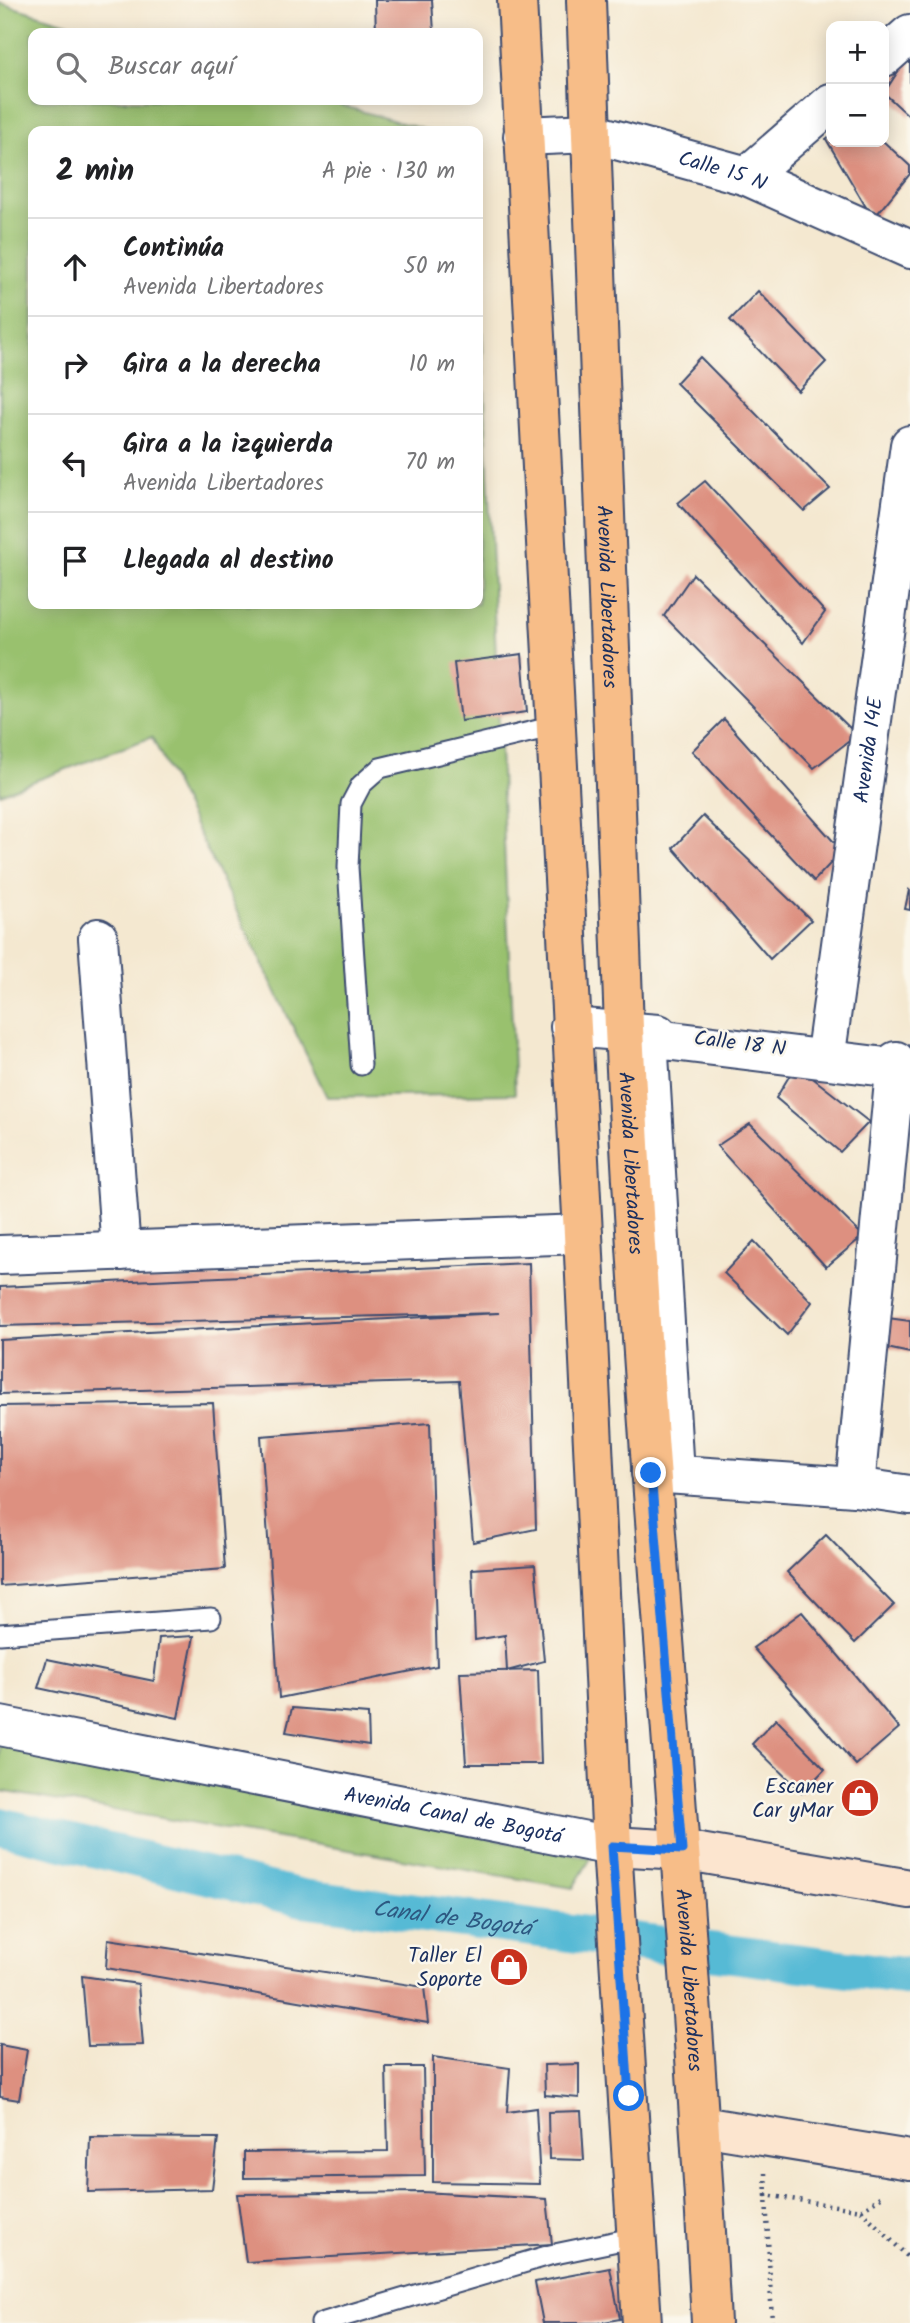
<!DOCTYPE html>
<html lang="es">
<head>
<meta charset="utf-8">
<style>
  :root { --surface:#fff; --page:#f2f2f2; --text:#202124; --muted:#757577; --line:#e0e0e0 }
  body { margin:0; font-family:Kalam,sans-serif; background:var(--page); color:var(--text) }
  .controls { position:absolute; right:21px; top:21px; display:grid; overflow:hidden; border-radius:14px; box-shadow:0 4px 18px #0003 }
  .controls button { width:63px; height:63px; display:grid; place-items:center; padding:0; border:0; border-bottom:2px solid var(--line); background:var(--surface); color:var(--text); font:35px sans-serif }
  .stop { position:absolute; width:21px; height:21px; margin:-16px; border:5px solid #1a73e8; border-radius:50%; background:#fff }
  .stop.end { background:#1a73e8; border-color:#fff; box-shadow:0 2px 7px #0008 }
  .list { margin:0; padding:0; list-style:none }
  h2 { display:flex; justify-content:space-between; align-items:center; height:91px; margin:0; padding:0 28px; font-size:30px }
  h2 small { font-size:23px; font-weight:400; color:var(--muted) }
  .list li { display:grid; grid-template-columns:46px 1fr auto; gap:21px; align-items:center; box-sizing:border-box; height:98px; padding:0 28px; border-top:2px solid var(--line) }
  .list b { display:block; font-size:26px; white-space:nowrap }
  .list p { margin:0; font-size:23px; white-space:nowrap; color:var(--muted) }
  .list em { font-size:23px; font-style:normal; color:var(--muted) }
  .icon { flex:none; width:38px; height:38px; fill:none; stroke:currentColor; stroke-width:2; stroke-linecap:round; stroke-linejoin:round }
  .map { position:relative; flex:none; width:910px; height:2323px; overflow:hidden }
  .search { position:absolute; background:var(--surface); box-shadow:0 4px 18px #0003; left:28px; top:28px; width:455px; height:77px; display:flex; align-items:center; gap:18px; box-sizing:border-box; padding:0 24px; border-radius:14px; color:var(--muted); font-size:26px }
  .panel { position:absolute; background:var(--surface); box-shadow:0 4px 18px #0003; left:28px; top:126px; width:455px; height:483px; border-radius:14px }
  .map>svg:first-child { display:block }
  .green { fill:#99c16e; stroke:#5a7866; stroke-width:2 }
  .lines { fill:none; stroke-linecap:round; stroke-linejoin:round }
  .canal { stroke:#56bad5; stroke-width:38 }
  .building { fill:#dd9080 }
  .lane-casing { stroke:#3c4b6f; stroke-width:23 }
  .street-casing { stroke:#3c4b6f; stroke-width:42 }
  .secondary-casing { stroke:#3c4b6f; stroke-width:42 }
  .primary-casing { stroke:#3c4b6f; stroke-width:42 }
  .path { stroke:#3c4b6f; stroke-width:4.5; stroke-dasharray:2 5; stroke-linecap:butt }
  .lane { stroke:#fff; stroke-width:19 }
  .street { stroke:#fff; stroke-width:38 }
  .secondary { stroke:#fce5cf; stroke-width:38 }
  .primary { stroke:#f7bd88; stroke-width:38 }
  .route { stroke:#1a73e8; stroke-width:9 }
  .labels { text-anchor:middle; stroke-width:5; stroke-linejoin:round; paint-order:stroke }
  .street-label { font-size:21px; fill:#1b2f5e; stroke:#fbf7ec }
  .poi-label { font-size:21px; fill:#1b2f5e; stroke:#fbf7ec; text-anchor:end }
  .water-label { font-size:23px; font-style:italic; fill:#2d5982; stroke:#fbf7ec }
</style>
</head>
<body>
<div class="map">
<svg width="910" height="2323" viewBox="0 0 910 2323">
  <rect width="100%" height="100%" fill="#fbf7ec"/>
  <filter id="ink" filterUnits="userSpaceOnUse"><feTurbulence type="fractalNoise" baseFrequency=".0143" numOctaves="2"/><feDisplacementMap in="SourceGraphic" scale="14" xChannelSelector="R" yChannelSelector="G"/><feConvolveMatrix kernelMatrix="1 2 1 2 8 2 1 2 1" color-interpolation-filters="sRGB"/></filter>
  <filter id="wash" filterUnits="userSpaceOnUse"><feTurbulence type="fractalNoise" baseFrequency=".00686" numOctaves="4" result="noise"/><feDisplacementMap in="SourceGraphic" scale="28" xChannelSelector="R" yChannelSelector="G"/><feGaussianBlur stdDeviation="1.57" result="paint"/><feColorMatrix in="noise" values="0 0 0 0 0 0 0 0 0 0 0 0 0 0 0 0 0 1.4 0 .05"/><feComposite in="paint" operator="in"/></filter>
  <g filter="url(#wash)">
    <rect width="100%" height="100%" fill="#f4e8d0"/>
    <!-- green -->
    <g class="green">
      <path d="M0,3L100,33H33V100H323L429,131H33V604H478V245L515,1094L327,1097L152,737L0,794Z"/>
      <path d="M0,1742L591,1858L573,1888L0,1791Z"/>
    </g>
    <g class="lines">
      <!-- canal -->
      <path class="canal" id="s1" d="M0,1826L302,1898L910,1977"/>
    </g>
    <g id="blocks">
      <!-- building -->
      <g class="building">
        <path d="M375,0H432L434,33H376Z"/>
        <path d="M910,53V117L884,93Z"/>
        <path d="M831,135V142H884L910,166V174L873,219L826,139Z"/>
        <path d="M758,291L826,362L798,391L730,320Z"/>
        <path d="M700,357L830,489L804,511L676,383Z"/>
        <path d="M705,481L825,612L803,643L678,503Z"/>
        <path d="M693,574L857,735L814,768L664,616Z"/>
        <path d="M522,654L527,712L461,721L454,663Z"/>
        <path d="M724,719L842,851L814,881L692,751Z"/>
        <path d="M703,816L811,920L770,959L673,848Z"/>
        <path d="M909,890L910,891V910L905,909Z"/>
        <path d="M796,1065L869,1122L840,1152L776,1098Z"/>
        <path d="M750,1124L863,1236L826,1267L717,1146Z"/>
        <path d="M754,1241L812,1302L787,1335L724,1273Z"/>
        <path d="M529,1263L536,1529L473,1542L459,1381L0,1394V1340L499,1313L0,1326V1287Z"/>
        <path d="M888,1318L910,1321V1353L882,1347Z"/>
        <path d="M213,1403L225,1569L0,1586V1406Z"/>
        <path d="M430,1423L437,1666L279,1698L261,1436Z"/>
        <path d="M826,1535L894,1605L855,1643L787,1572Z"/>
        <path d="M535,1565L544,1661L507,1671L505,1635L475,1640L472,1569Z"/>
        <path d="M802,1612L899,1728L856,1765L753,1648Z"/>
        <path d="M194,1636L178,1718L38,1688L47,1659L154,1681L159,1638Z"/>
        <path d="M538,1670L541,1764H466L460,1672Z"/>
        <path d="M292,1708L368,1714L369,1745L286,1732Z"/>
        <path d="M776,1719L825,1769L802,1793L752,1744Z"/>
        <path d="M108,1939L424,1987L428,2023L106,1968Z"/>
        <path d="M82,1976L138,1984L143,2045L88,2046Z"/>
        <path d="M0,2045L27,2050L19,2100L0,2097Z"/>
        <path d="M433,2057L510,2068L507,2112L536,2108L540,2184L433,2182Z"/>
        <path d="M579,2064V2098L545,2095L544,2065Z"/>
        <path d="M386,2067H423L425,2176L244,2178V2152L388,2151Z"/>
        <path d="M581,2111L584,2160L549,2159L548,2112Z"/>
        <path d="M90,2137L218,2138L212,2189L88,2192Z"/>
        <path d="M422,2192L547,2199L552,2244L246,2262L237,2194Z"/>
        <path d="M610,2268L620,2319L598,2323H543L535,2282Z"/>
      </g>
    </g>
  </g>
  <g filter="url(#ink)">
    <use href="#blocks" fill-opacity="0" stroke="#3c4b6f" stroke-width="2"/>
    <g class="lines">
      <!-- lane casing -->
      <g class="lane-casing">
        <g id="lane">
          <path d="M361,1065L348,867L351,804L361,785L380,768L555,726"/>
          <path d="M0,1634L211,1618"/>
          <path d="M321,2323L550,2255L637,2237"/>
        </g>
      </g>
      <!-- street casing -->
      <g class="street-casing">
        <g id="street">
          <path d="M884,57L910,34"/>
          <path id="s2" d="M523,136L591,133L747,176L910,249"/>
          <path d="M747,176L831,103"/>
          <path d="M98,938L121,1251"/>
          <path d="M570,1027L658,1034"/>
          <path id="s3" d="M826,1053L910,445"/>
          <path d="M0,1255L583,1234"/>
          <path d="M651,1473L855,1487L910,1495"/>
          <path d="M674,1474L648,1038L910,1070"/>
          <path d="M855,1487L896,1061"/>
          <path id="s4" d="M0,1726L612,1846"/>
        </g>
      </g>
      <!-- secondary casing -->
      <g class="secondary-casing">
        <g id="secondary">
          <path d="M612,1846L682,1850L910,1889"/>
          <path d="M701,2126L910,2160"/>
        </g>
      </g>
      <!-- primary casing -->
      <g class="primary-casing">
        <g id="primary">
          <path d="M517,0L583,1234L612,1846L642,2323"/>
          <path id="s5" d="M586,0C600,343 609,686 624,1028C644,1461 689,1891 711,2323"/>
        </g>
      </g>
      <!-- path -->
      <g class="path">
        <path d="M765,2173L766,2195L861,2210L884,2195"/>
        <path d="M766,2195L772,2323"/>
        <path d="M861,2210L910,2259"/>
      </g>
      <!-- lane -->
      <use href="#lane" class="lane"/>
      <!-- street -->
      <use href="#street" class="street"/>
      <!-- secondary -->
      <use href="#secondary" class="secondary"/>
      <!-- primary -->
      <use href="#primary" class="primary"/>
    </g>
  </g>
  <g class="lines" filter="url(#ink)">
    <!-- route -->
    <path class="route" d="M629,2096L612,1846L682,1850L651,1473"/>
  </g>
  <!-- icons -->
  <defs>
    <g id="shop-disc" transform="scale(2.0125)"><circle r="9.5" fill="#c8321e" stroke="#fbf7ec"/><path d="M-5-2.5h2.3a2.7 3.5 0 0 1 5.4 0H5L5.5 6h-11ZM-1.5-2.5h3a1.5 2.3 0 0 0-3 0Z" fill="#fff"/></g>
  </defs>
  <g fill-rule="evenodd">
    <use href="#shop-disc" x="860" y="1798"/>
    <use href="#shop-disc" x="509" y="1967"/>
  </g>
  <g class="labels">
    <!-- street labels -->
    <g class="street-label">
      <text dy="7" stroke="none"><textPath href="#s2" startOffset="205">Calle 15 N</textPath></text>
      <text dy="7" stroke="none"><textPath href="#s5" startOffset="597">Avenida Libertadores</textPath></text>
      <text dy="7" stroke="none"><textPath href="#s3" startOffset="306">Avenida 14E</textPath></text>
      <text transform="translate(740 1043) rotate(7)" y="7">Calle 18 N</text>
      <text dy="7" stroke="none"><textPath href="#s5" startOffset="1164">Avenida Libertadores</textPath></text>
      <text dy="7" stroke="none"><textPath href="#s4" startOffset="462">Avenida Canal de Bogotá</textPath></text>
      <text dy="7" stroke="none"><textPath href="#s5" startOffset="1983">Avenida Libertadores</textPath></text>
    </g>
    <!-- poi labels -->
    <g class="poi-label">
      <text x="833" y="1793">Escaner<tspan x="833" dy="24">Car yMar</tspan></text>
      <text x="482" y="1962">Taller El<tspan x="482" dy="24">Soporte</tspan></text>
    </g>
    <!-- water labels -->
    <g class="water-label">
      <text dy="8" stroke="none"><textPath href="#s1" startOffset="462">Canal de Bogotá</textPath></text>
    </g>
  </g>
</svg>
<div class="controls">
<button>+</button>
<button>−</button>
</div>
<div class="stop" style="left:629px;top:2096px"></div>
<div class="stop end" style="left:651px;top:1473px"></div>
<div class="search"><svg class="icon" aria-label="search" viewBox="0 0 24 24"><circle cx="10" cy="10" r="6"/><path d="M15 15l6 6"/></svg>Buscar aquí</div>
<section class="panel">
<h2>2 min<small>A pie · 130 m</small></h2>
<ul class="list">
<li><svg class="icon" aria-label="ahead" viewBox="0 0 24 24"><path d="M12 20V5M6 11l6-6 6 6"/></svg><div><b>Continúa</b><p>Avenida Libertadores</p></div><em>50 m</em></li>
<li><svg class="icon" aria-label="right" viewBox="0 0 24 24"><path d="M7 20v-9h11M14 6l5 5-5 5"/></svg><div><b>Gira a la derecha</b></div><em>10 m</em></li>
<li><svg class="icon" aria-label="left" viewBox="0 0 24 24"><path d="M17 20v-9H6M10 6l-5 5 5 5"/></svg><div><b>Gira a la izquierda</b><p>Avenida Libertadores</p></div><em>70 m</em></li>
<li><svg class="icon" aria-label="arrive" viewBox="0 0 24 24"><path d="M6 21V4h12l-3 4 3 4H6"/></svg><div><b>Llegada al destino</b></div></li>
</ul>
</section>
</div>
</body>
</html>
